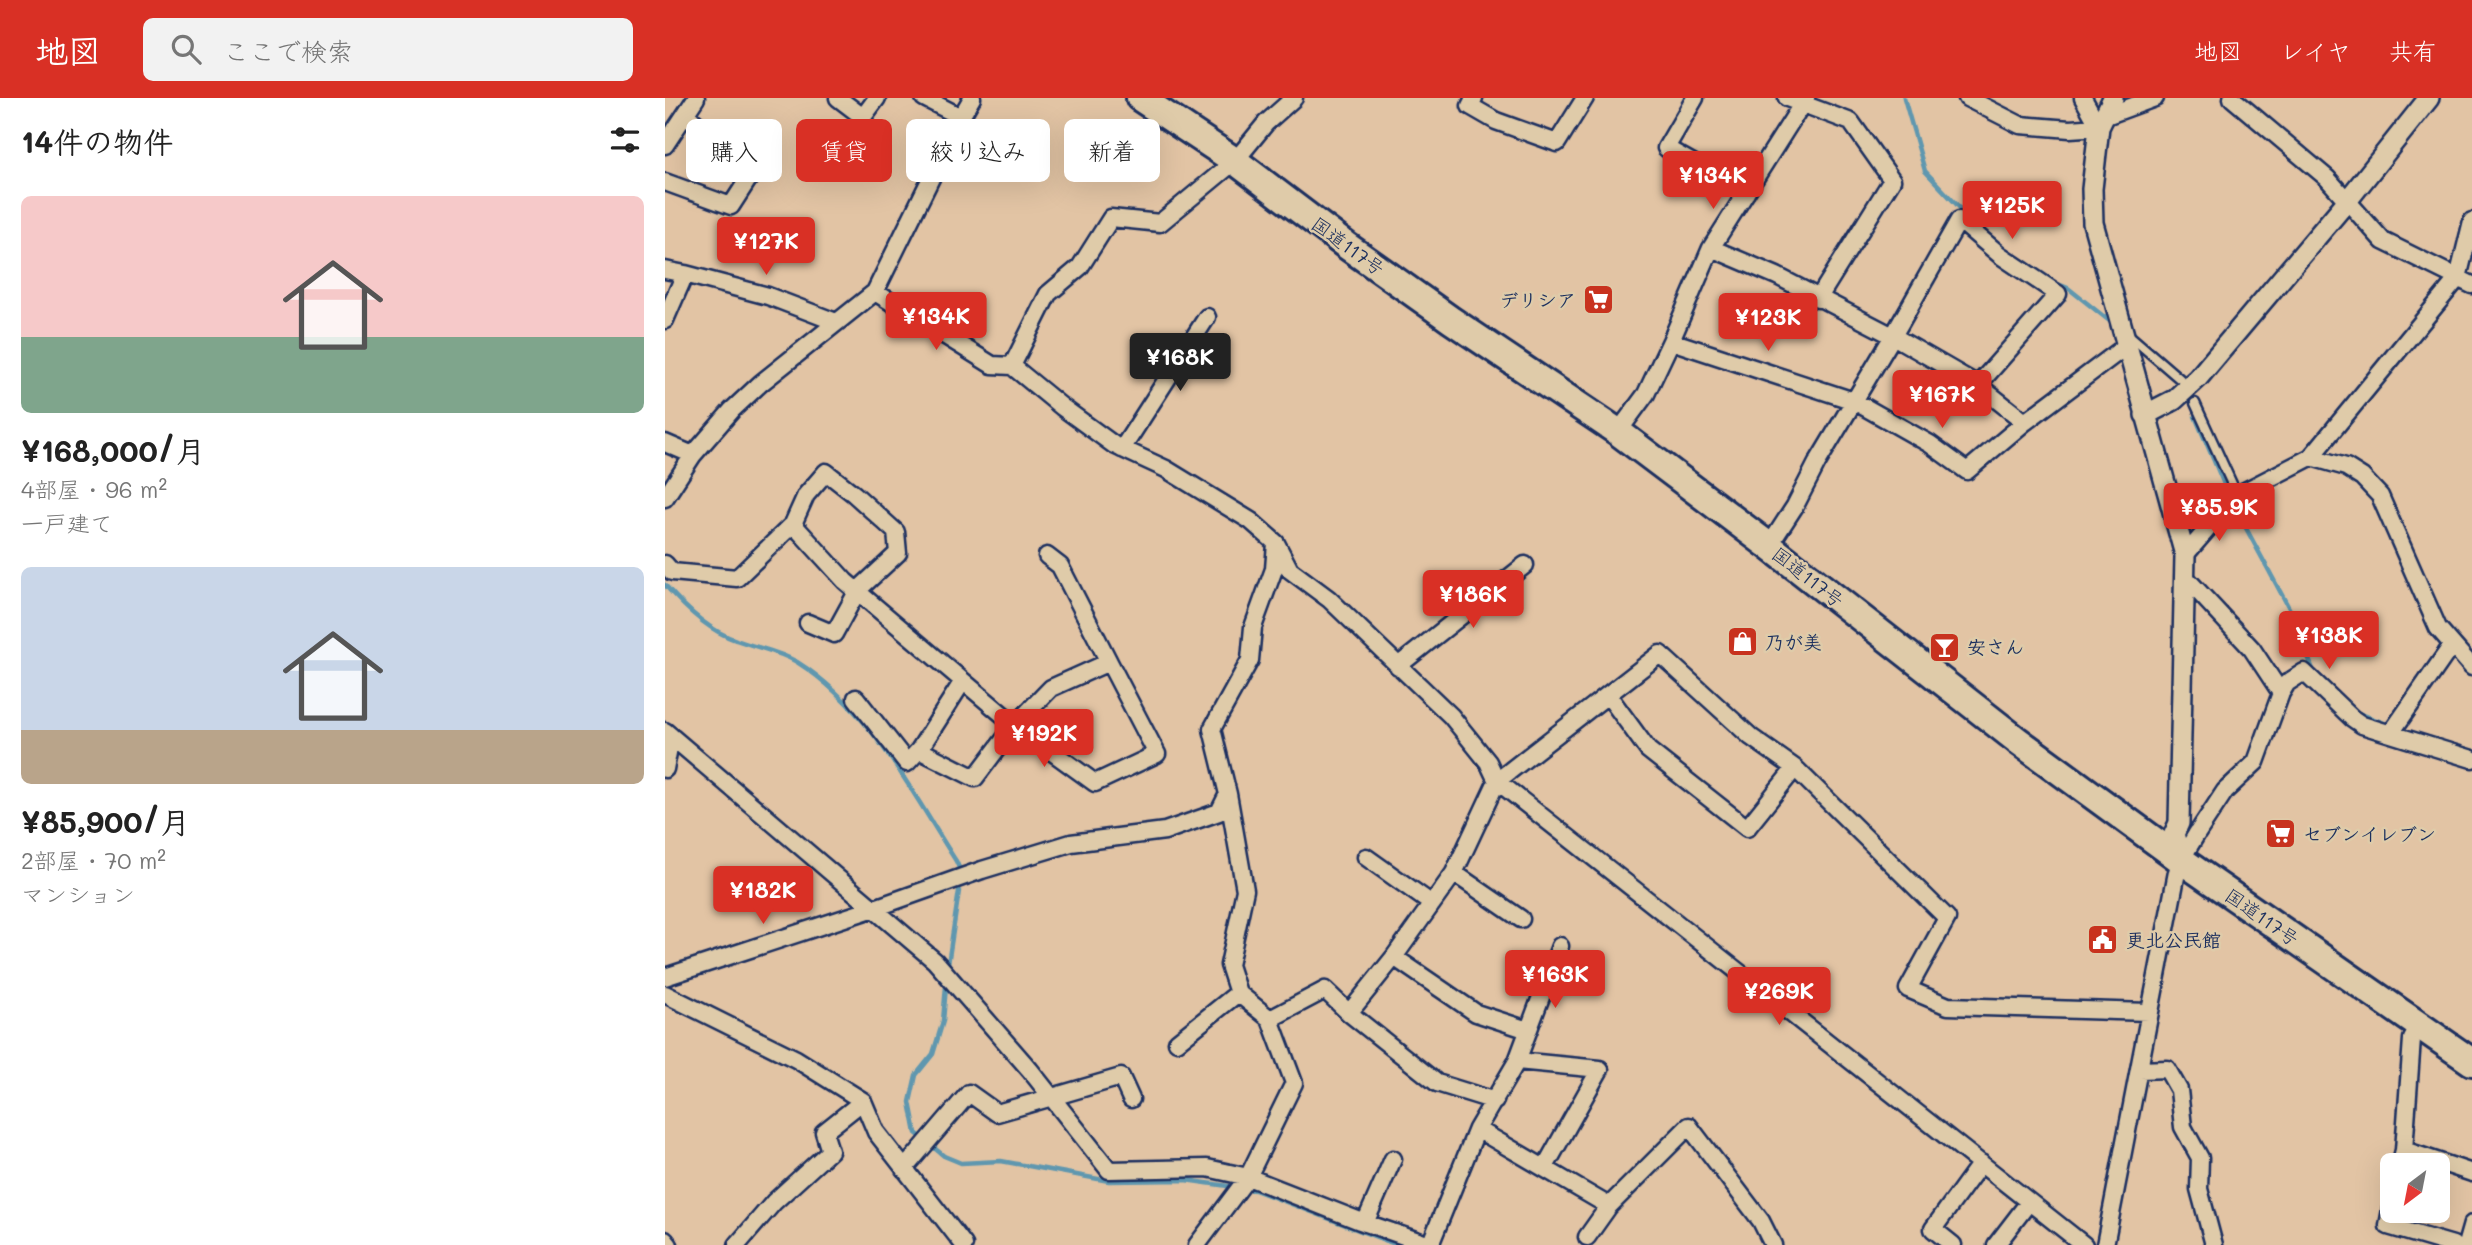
<!DOCTYPE html>
<html lang="ja">
<meta charset="utf-8">
<style>
:root{--surface:#fff;--page:#f2f2f2;--text:#222;--muted:#767676;--accent:#d93025}
body{margin:0;font-family:Mali,"Klee One",sans-serif;background:var(--page);color:var(--text);height:100vh;display:flex;flex-direction:column;font-size:26px;white-space:nowrap}
*{box-sizing:border-box;margin:0}
p{font-size:23px;color:var(--muted)}
.icon{flex:none;width:38px;height:38px;fill:none;stroke:currentColor;stroke-width:2;stroke-linecap:round;stroke-linejoin:round}
.map{position:relative;flex:1;overflow:hidden}
.side{display:flex;flex-direction:column;background:var(--surface);width:665px}
.side>*{flex:none}
.guide{position:absolute;left:21px;top:21px;width:665px;height:63px;display:flex;gap:14px}
.needle{width:46px;rotate:212deg}
.tools{position:absolute;left:1715px;top:1055px;display:grid;gap:14px}
.tools a{display:grid;place-items:center;width:70px;height:70px;border-radius:10px;background:var(--surface);box-shadow:0 7px 28px #0002;font-size:35px}
.price{position:absolute;translate:-50% -60px;padding:0 16px;border-radius:7px;background:var(--accent);color:#fff;font-size:23px;line-height:46px;filter:drop-shadow(0 2px 4px #0008)}
.price::after{content:'';position:absolute;left:50%;top:42px;width:21px;height:16px;margin-left:-10px;background:inherit;clip-path:polygon(0 0,100% 0,50% 100%)}
.price.selected{background:#222;color:#fff}
ul{padding:0;list-style:none}
li{display:grid;align-content:center;gap:14px;height:371px;padding:0 21px}
li span{display:grid;place-items:center;height:217px;border-radius:10px;color:#555}
li>.icon{margin-inline-start:auto}
span .icon{width:126px;height:126px;fill:#fffc;stroke-width:1}
li b{font-size:30px}
h2{display:flex;justify-content:space-between;align-items:center;height:84px;padding:0 21px;font-size:30px}
.chip{padding:0 24px;border-radius:10px;background:var(--surface);box-shadow:0 7px 28px #0002;font-size:24px;line-height:63px}
.chip.selected{background:var(--accent);color:#fff}
header{display:flex;align-items:center;gap:42px;box-sizing:border-box;height:98px;padding:0 35px;background:var(--accent);color:#fff}
header strong{font-size:33px}
nav{display:flex;gap:38px;margin-inline-start:auto;font-size:24px}
.search{width:490px;height:63px;background:var(--page);display:flex;align-items:center;gap:18px;box-sizing:border-box;padding:0 24px;border-radius:10px;color:var(--muted);font-size:26px}
main{display:flex;flex:1;min-height:0}
.map>svg:first-child{display:block}
</style>
<header>
<strong>地図</strong>
<div class="search"><svg class="icon" aria-label="search" viewBox="0 0 24 24"><circle cx="10" cy="10" r="6"/><path d="M15 15l6 6"/></svg>ここで検索</div>
<nav><a>地図</a><a>レイヤ</a><a>共有</a></nav>
</header>
<main>
<section class="side">
<h2>14件の物件<svg class="icon" aria-label="filters" viewBox="0 0 24 24"><path d="M4 7h16M4 17h16"/><circle cx="9" cy="7" r="2"/><circle cx="15" cy="17" r="2"/></svg></h2>
<ul>
<li><span style="background:linear-gradient(#f6c9c9 65%,#7fa58c 0)"><svg class="icon" aria-label="home" viewBox="0 0 24 24"><path d="M3 11l9-7 9 7M6 9v11h12V9"/></svg></span><div><b>¥168,000/月</b><p>4部屋 · 96 m²</p><p>一戸建て</p></div></li>
<li><span style="background:linear-gradient(#c9d6e8 75%,#b9a48a 0)"><svg class="icon" aria-label="home" viewBox="0 0 24 24"><path d="M3 11l9-7 9 7M6 9v11h12V9"/></svg></span><div><b>¥85,900/月</b><p>2部屋 · 70 m²</p><p>マンション</p></div></li>
</ul>
</section>
<div class="map">
<svg width="1807" height="1147" viewBox="0 0 1807 1147">
<rect width="100%" height="100%" fill="#e2c4a4"/>
<filter id="ink" filterUnits="userSpaceOnUse"><feTurbulence type="fractalNoise" baseFrequency=".0143" numOctaves="2"/><feDisplacementMap in="SourceGraphic" scale="14" xChannelSelector="R" yChannelSelector="G"/><feConvolveMatrix kernelMatrix="1 2 1 2 8 2 1 2 1" color-interpolation-filters="sRGB"/></filter>
<g filter="url(#ink)">
<g fill="none" stroke-linecap="round" stroke-linejoin="round">
<path stroke="#5e97af" stroke-width="4.5" d="M1239,0l21,73 51,54
M1388,184l15,6 44,35
M1530,318l34,80
M1568,406l56,104 25,64
M0,487c19,22 44,46 71,55 21,8 42,11 61,22 73,46 114,129 159,199l4,9
M1691,614l31,12
M283,866l11,-73
M281,888l-3,35 -10,33 -17,21 -6,27 6,31 28,23 17,7 40,-2 108,20 76,-1 50,7
M578,1091l12,1 142,55"/>
<defs>
<path id="service" d="M1464,237l51,44
M1530,305l42,92"/>
<path id="minor" d="M173,0l25,19 14,-19
M259,0l37,19
M809,0l-4,8 26,15 61,22 28,-45
M1030,0l-29,50 80,45
M1122,0l64,24 41,58 -74,119
M1302,0l53,27 50,4 29,-2 -16,-29
M1567,0l95,80 56,63 89,44
M1441,18l49,-18
M0,47l31,-47
M0,84l66,24 20,-31 -64,-60
M1046,150l95,-150
M0,172l20,4 -20,46
M20,176l83,22 68,26
M210,194l117,73 20,1 50,41 52,38 52,24 85,52 25,22 14,27 39,29 122,117 37,46 9,19 587,464
M1006,243l183,60 76,43 37,27 58,-49 101,-76
M347,268l36,-72 32,-27 31,-49 49,5 75,-62 31,-38 28,-25
M953,334l28,-38 25,-53 40,-93 66,28 116,60 85,49 47,37
M0,345l28,12
M457,351l85,-132
M1646,359l35,10 16,10 18,19 58,132 34,39
M0,400l28,-43 39,-45 29,-27 114,-91 86,-175 11,-19
M128,426l13,-29 20,-23 28,22 42,38 2,21 -40,37 -24,44 -26,-11
M1104,448l26,-40 22,-43 76,-127 66,-116 41,35 58,39 -80,91
M1520,457l52,-60 74,-38 147,-179 14,-57
M382,458l13,10 49,96
M0,466l7,8 65,6 56,-54 52,57 170,144 80,58 62,-29 -48,-92 -58,26 -36,37 -40,53 -56,-28
M1519,478l68,73 29,44
M733,568l127,-101
M943,597l40,55 99,78 48,-60
M191,600l51,65 12,-13 44,-69
M0,633l270,230 95,109 79,100 98,-2 41,9 112,44 70,24
M1726,635l61,-88
M0,671l6,-33
M701,759l66,47
M789,775l67,46
M729,859l82,56 52,17
M0,879l207,-68 110,-39 89,-27 94,-12 54,-19 9,-18 -16,-65 38,-69 3,-33 21,-58 2,-26
M0,896l131,65 67,42 13,31 88,113
M684,915l45,-56 60,-84 43,-92 163,-127 91,83 44,31 152,150 -39,71 40,17 201,6
M605,921l55,-29 24,23 88,70 58,18
M512,944l61,-49
M852,963l83,8 -55,98
M1475,972l27,-1 12,21 4,37 17,31 -1,31 15,56
M812,1031l132,77 80,-80 72,95 12,24
M1739,1052l68,23
M1735,1068l4,-16 8,-111 7,-13
M239,1071l65,-76 28,20 124,-36 10,22
M1727,1106l-4,22 65,19
M700,1125l28,-64
M922,1139l22,-31
M0,1142l4,5
M72,1147l37,-43 56,-51 -6,-19 39,-31
M532,1147l51,-68 46,-94 -24,-64 -32,-26 -9,-28 16,-75 -17,-96
M765,1147l47,-116 40,-68 43,-115
M1288,1147l-20,-16 48,-66
M1331,1147l33,-43
M1440,1147l72,-373 4,-12 15,-25 29,-44 31,-29 25,-69 6,-10 17,-11 48,46 10,7 110,34
M1801,1147l6,-21"/>
<path id="tertiary" d="M1448,0l-14,29 -7,62 1,34 92,332 -6,268 -5,11 7,26
M1480,317l29,-15 24,-22 149,-177 82,-103"/>
<path id="trunk" d="M475,0l95,63 112,85 104,74 167,112 151,114 248,194 164,120 291,202"/>
</defs>
<use href="#service" stroke="#1b2f5e" stroke-width="13"/>
<use href="#minor" stroke="#1b2f5e" stroke-width="21"/>
<use href="#tertiary" stroke="#1b2f5e" stroke-width="24"/>
<use href="#trunk" stroke="#1b2f5e" stroke-width="32"/>
<use href="#service" stroke="#dfcba9" stroke-width="8"/>
<use href="#minor" stroke="#dfcba9" stroke-width="16"/>
<use href="#tertiary" stroke="#dfcba9" stroke-width="19"/>
<use href="#trunk" stroke="#dfcba9" stroke-width="26"/>
</g>
</g>
<defs>
<symbol id="supermarket-square" viewBox="-11 -11 22 22"><rect x="-9" y="-9" width="18" height="18" rx="4" fill="#c8321e" stroke="#dfcba9"/><path d="M-6-5.5h2.5l.6 2H6L4.5 2H-2.5L-4.4-4H-6ZM-1.5 3.2a1.3 1.3 0 1 0 .1 0ZM3 3.2a1.3 1.3 0 1 0 .1 0Z" fill="#fff"/></symbol>
<symbol id="shop-square" viewBox="-11 -11 22 22"><rect x="-9" y="-9" width="18" height="18" rx="4" fill="#c8321e" stroke="#dfcba9"/><path d="M-5-2.5h2.3a2.7 3.5 0 0 1 5.4 0H5L5.5 6h-11ZM-1.5-2.5h3a1.5 2.3 0 0 0-3 0Z" fill="#fff"/></symbol>
<symbol id="bar-square" viewBox="-11 -11 22 22"><rect x="-9" y="-9" width="18" height="18" rx="4" fill="#c8321e" stroke="#dfcba9"/><path d="M-6-5H6L.8 .8V4.5H3.5V6h-7V4.5H-.8V.8Z" fill="#fff"/></symbol>
<symbol id="civic-square" viewBox="-11 -11 22 22"><rect x="-9" y="-9" width="18" height="18" rx="4" fill="#c8321e" stroke="#dfcba9"/><path d="M-.6-6.5H3V-4.5H.6V-3L4-1V1h2V6H-6V1h2V-1L-.6-3ZM-1.2 2.5V6h2.4V2.5Z" fill="#fff"/></symbol>
</defs>
<g fill-rule="evenodd">
<use href="#supermarket-square" x="916" y="184" width="35" height="35"/>
<use href="#shop-square" x="1060" y="526" width="35" height="35"/>
<use href="#bar-square" x="1262" y="532" width="35" height="35"/>
<use href="#supermarket-square" x="1598" y="718" width="35" height="35"/>
<use href="#civic-square" x="1420" y="824" width="35" height="35"/>
</g>
<g text-anchor="middle" stroke-width="5" stroke-linejoin="round" paint-order="stroke">
<g font-size="19" fill="#1b2f5e" stroke="#dfcba9">
<text transform="translate(683 148) rotate(36)" y="7">国道117号</text>
<text transform="translate(1143 479) rotate(38)" y="7">国道117号</text>
<text transform="translate(1597 819) rotate(35)" y="7">国道117号</text>
</g>
<g font-size="19" font-weight="bold" fill="#1b2f5e" stroke="#dfcba9" text-anchor="start">
<text x="911" y="209" text-anchor="end">デリシア</text>
<text x="1100" y="551">乃が美</text>
<text x="1302" y="556">安さん</text>
<text x="1638" y="743">セブンイレブン</text>
<text x="1461" y="849">更北公民館</text>
</g>
</g>
</svg>
<div class="tools">
<a><svg class="needle" viewBox="-14 -14 28 28"><path d="M0-13l5 13h-10z" fill="#e53935"/><path d="M0 13l5-13h-10z" fill="#767676"/></svg></a>
</div>
<b class="price" style="left:1048px;top:113px">¥134K</b>
<b class="price" style="left:1347px;top:143px">¥125K</b>
<b class="price" style="left:101px;top:179px">¥127K</b>
<b class="price" style="left:271px;top:254px">¥134K</b>
<b class="price" style="left:1103px;top:255px">¥123K</b>
<b class="price selected" style="left:515px;top:295px">¥168K</b>
<b class="price" style="left:1277px;top:332px">¥167K</b>
<b class="price" style="left:1554px;top:445px">¥85.9K</b>
<b class="price" style="left:808px;top:532px">¥186K</b>
<b class="price" style="left:1664px;top:573px">¥138K</b>
<b class="price" style="left:379px;top:671px">¥192K</b>
<b class="price" style="left:98px;top:828px">¥182K</b>
<b class="price" style="left:890px;top:912px">¥163K</b>
<b class="price" style="left:1114px;top:929px">¥269K</b>
<div class="guide">
<a class="chip">購入</a>
<a class="chip selected">賃貸</a>
<a class="chip">絞り込み</a>
<a class="chip">新着</a>
</div>
</div>
</main>
